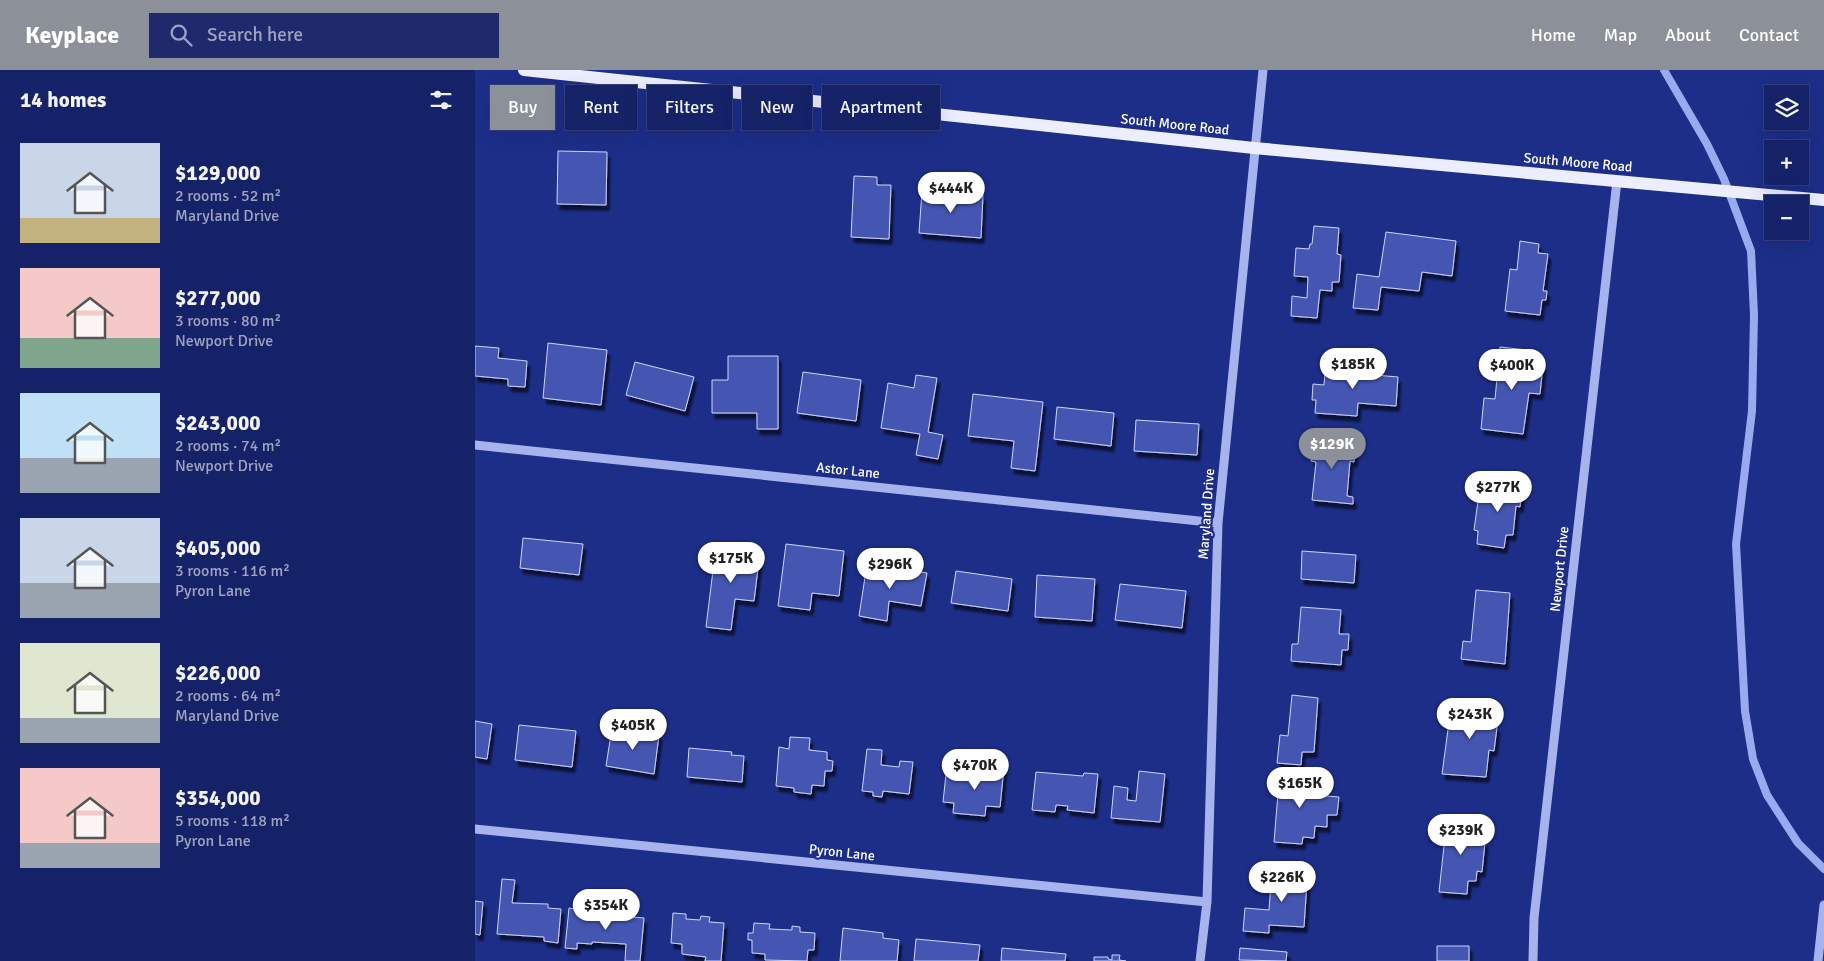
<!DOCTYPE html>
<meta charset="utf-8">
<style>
:root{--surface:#162267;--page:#1f2a6d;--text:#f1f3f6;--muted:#9ea4c0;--line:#353f7b;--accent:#8c9099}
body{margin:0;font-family:Signika,sans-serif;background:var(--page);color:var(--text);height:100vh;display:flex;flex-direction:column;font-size:19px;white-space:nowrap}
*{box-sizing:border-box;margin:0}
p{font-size:16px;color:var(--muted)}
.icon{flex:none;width:28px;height:28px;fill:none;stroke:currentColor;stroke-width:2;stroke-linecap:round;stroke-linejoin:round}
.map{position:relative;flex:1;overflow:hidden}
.panel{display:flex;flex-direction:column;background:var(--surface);width:475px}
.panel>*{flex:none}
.hud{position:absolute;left:15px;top:15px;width:475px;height:45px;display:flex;gap:10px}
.buttons{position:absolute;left:1289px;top:15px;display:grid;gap:10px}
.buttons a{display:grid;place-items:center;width:45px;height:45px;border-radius:0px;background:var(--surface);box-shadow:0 5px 20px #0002,0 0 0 1px var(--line);font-size:25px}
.price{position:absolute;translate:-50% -42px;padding:0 11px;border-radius:18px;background:#fff;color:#222;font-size:16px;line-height:32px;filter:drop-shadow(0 1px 2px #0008)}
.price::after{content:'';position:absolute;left:50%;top:30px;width:15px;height:11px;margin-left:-8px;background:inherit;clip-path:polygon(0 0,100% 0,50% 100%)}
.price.current{background:var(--accent);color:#fff}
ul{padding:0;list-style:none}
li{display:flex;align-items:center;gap:15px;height:125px;padding:0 20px}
li span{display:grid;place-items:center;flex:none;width:140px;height:100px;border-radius:0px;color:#555}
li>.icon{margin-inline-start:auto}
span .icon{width:60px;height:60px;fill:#fffc;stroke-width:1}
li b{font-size:21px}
h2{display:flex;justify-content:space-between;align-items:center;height:60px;padding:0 20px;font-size:21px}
.pill{padding:0 18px;border-radius:0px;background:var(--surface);box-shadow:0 5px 20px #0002,0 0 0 1px var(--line);font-size:18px;line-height:45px}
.pill.current{background:var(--accent);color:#fff}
header{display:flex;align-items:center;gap:30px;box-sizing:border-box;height:70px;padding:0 25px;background:var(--accent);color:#fff}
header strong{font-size:24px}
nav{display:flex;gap:28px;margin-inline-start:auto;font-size:18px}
.search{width:350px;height:45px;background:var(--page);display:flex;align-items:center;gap:12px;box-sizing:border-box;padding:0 18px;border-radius:0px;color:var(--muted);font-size:19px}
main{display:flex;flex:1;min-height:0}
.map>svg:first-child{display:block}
</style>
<header>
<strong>Keyplace</strong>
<div class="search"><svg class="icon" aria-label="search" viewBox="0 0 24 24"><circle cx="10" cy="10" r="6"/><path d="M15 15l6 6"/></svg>Search here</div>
<nav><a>Home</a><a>Map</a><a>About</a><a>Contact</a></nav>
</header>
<main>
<section class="panel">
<h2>14 homes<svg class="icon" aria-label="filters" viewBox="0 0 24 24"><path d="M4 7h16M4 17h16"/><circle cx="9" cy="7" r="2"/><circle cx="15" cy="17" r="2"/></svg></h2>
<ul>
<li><span style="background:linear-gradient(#c9d6e8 75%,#c2b280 0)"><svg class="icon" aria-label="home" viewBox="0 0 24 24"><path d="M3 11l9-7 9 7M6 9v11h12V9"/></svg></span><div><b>$129,000</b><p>2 rooms · 52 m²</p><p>Maryland Drive</p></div></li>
<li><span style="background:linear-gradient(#f6c9c9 70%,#7fa58c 0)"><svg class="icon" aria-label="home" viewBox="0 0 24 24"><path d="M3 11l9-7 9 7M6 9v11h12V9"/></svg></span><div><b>$277,000</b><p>3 rooms · 80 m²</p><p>Newport Drive</p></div></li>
<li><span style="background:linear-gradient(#bfe0f5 65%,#9aa5b1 0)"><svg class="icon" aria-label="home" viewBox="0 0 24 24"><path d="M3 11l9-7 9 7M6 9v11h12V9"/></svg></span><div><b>$243,000</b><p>2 rooms · 74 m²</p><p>Newport Drive</p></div></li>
<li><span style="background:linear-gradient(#c9d6e8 65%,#9aa5b1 0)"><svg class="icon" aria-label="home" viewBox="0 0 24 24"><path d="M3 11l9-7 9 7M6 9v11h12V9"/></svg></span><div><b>$405,000</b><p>3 rooms · 116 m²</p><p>Pyron Lane</p></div></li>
<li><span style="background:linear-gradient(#dfe7d0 75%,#9aa5b1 0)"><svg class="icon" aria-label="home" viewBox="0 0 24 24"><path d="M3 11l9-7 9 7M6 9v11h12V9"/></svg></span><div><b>$226,000</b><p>2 rooms · 64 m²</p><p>Maryland Drive</p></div></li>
<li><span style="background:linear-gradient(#f6c9c9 75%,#9aa5b1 0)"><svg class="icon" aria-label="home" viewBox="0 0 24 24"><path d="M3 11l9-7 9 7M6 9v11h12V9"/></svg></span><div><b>$354,000</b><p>5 rooms · 118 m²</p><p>Pyron Lane</p></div></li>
</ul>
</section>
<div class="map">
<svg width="1349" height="891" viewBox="0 0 1349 891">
<defs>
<filter id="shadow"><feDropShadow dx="3" dy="5.5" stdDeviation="1" flood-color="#0009"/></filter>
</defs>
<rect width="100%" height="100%" fill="#1d2e89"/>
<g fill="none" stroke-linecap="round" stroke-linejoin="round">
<path stroke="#9aaaee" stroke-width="8" d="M1189,0l43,74 17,35 27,72 3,64 -2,96 -16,133 9,167 8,48 14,36 31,48 26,26"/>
</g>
<path fill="#4557b2" stroke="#ccd4f9" filter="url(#shadow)" d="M83,81l49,1 -1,53 -49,-1z
M379,106l23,1v8h14l-2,54 -38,-2z
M447,121l61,4 -2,43 -62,-5z
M839,156l25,2 -2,26 4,1 -2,27h-7v9l-12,-1 -3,28 -26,-2 1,-20 15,2 1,-21 -14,-1 2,-28 13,1 1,-5h2z
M911,162l70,9 -4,35 -30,-4 -3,19 -38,-4 -3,23 -25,-2 4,-34 22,3z
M1045,171l19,3 -1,9 10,1 -5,37h4l-1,9h-4l-2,15 -35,-4 5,-42 7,1z
M73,273l59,7 -6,55 -58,-7z
M0,276l24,2 -1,10 29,3 -2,26 -17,-1v-7l-33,-3z
M1025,277l36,4 -2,13 9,1 -3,29 -11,-1 -6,41 -42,-5 3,-31 11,1z
M253,286h50v73h-21v-16h-45v-33h16z
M857,291l32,2 -1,11 35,3 -2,29 -38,-3 -1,13 -42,-3 1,-13h-4l1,-16 11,1 1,-12h6z
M160,292l59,15 -9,34 -59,-16z
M328,302l58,8 -5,41 -59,-8z
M441,305l21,3 -9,54 15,3 -5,24 -22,-4 4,-21 -39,-6 7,-45 26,5z
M498,324l70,8 -8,69 -24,-3 3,-27 -46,-5z
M582,337l57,6 -3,33 -57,-7z
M661,350l63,4 -2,31 -63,-4z
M838,367l11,1v3l31,1 -1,20 -4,-1 -3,35 6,1v7l-41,-4 4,-38 -5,-1z
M1015,409l33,3 -3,25 -4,-1 -3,29h-7l-2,13 -27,-4 1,-13 -4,-1 4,-29 10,1z
M48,468l60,6 -4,31 -59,-7z
M311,474l58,7 -5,45 -27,-3 -2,17 -32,-4z
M241,476l44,6 -6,49 -19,-2 -4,31 -25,-3z
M827,481l54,4 -2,28 -53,-4z
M392,494l60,9 -6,33 -32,-5 -2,20 -28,-5z
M481,501l56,8 -4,32 -57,-8z
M562,505l58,4 -3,42 -57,-4z
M645,514l66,7 -4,37 -67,-8z
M1001,520l34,3 -5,71 -44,-5 2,-18 8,1z
M826,537l40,3 -2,24h10l-1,16h-6l-1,15 -50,-4 1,-17h6z
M817,625l26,3 -4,54h-12l-1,13 -24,-2 3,-28 8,1z
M985,629l33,3 -2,24 6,1 -3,24 -5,-1 -3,27 -44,-3 7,-52 8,1v-3h-6l1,-8 7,1z
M0,651l17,3 -5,35 -12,-2z
M44,655l57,6 -4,36 -57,-7z
M137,658l47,7 -5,39 -48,-8z
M315,667l20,1 -1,12 18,2v8l6,1 -1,10h-7l-1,15 -12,-1 -1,9 -17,-2v-4l-18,-2 3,-39 10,2z
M214,678l43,4 -1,3 13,1 -2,26 -55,-5z
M392,679l15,1 -1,15 18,2 1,-6 13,1 -4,32 -26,-3 -1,6 -9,-1v-4l-11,-1z
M507,695l22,2 -4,40 -14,-1 -1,10 -32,-3 1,-10 -11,-1 3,-28 35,3z
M805,699l25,2 -2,23 36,3 -2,18h-10v12l-12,-1 -1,12 -11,-1 -1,7 -28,-2z
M664,701l26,3 -5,48 -49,-4 3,-32 14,2 -1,12 9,1z
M561,702l47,4 1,-3 14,1 -4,39 -27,-3 1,-4 -12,-1 -1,7 -23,-2z
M972,748l33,3 -2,21h7l-3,30 -5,-1 -1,10h-8l-1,13 -28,-2z
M807,795l26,2 -4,60 -35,-2v8l-26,-2 2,-23 24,2 2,-27 10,1z
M27,809l13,1 -3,23 36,1v4l13,1 -3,34 -14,-2v-4l-47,-3z
M0,831l8,1 -3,33 -5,-1z
M133,837l7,1v5l16,1v3l13,1 -4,43h-15l1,-17 -34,-2v2l-15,-1v6l-12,-1 4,-40 38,6z
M198,843l13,1v5l14,1 1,-4 9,1 -1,5 15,1 -3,38h-16l1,-4 -24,-3v-10l-11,-1z
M279,853l16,1 -1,5 23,1v-4l8,1v5l15,1 -1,17h-6l-1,11 -42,-1v-6l-13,-1v-13h-4v-7h5z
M368,858l40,5v5l16,2 -2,21h-57z
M441,869l64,6 -2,16h-64z
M962,876h32v15h-32z
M527,878l64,6 -1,7h-64z
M765,878l47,4 -1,9 -47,-1z
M637,885h8l-1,5 7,1h-32v-4h14v2l4,1z"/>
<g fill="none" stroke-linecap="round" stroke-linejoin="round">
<path stroke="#a7b3ec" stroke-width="9" d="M0,375l743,78
M0,759l732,73
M725,891l7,-59 11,-379 45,-453
M1058,891l1,-43 83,-737
M1343,891l6,-56"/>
<path stroke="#eceeff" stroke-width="12" d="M49,0l730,78 570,52"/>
</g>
<g text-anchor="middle" stroke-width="4.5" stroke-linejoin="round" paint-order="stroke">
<g font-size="14" fill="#fff" stroke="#1d2e89">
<text transform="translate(700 54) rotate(6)" y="5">South Moore Road</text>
<text transform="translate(1103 92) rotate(5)" y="5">South Moore Road</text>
<text transform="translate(373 400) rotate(6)" y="5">Astor Lane</text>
<text transform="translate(731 444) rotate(-86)" y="5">Maryland Drive</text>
<text transform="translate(1084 499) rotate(-84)" y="5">Newport Drive</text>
<text transform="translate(367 782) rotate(6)" y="5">Pyron Lane</text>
</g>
</g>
</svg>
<div class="buttons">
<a><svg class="icon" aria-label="layers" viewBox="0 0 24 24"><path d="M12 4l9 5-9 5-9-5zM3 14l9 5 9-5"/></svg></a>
<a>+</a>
<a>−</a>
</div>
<b class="price" style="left:476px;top:144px">$444K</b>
<b class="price" style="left:878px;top:320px">$185K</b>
<b class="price" style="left:1037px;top:321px">$400K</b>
<b class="price current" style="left:857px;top:400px">$129K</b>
<b class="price" style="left:1023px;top:443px">$277K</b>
<b class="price" style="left:256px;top:514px">$175K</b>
<b class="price" style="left:415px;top:520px">$296K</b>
<b class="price" style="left:995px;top:670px">$243K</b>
<b class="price" style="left:158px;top:681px">$405K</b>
<b class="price" style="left:500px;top:721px">$470K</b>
<b class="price" style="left:825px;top:739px">$165K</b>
<b class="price" style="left:986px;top:786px">$239K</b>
<b class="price" style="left:807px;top:833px">$226K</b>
<b class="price" style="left:131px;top:861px">$354K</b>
<div class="hud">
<a class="pill current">Buy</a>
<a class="pill">Rent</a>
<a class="pill">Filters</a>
<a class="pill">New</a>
<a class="pill">Apartment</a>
</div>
</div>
</main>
